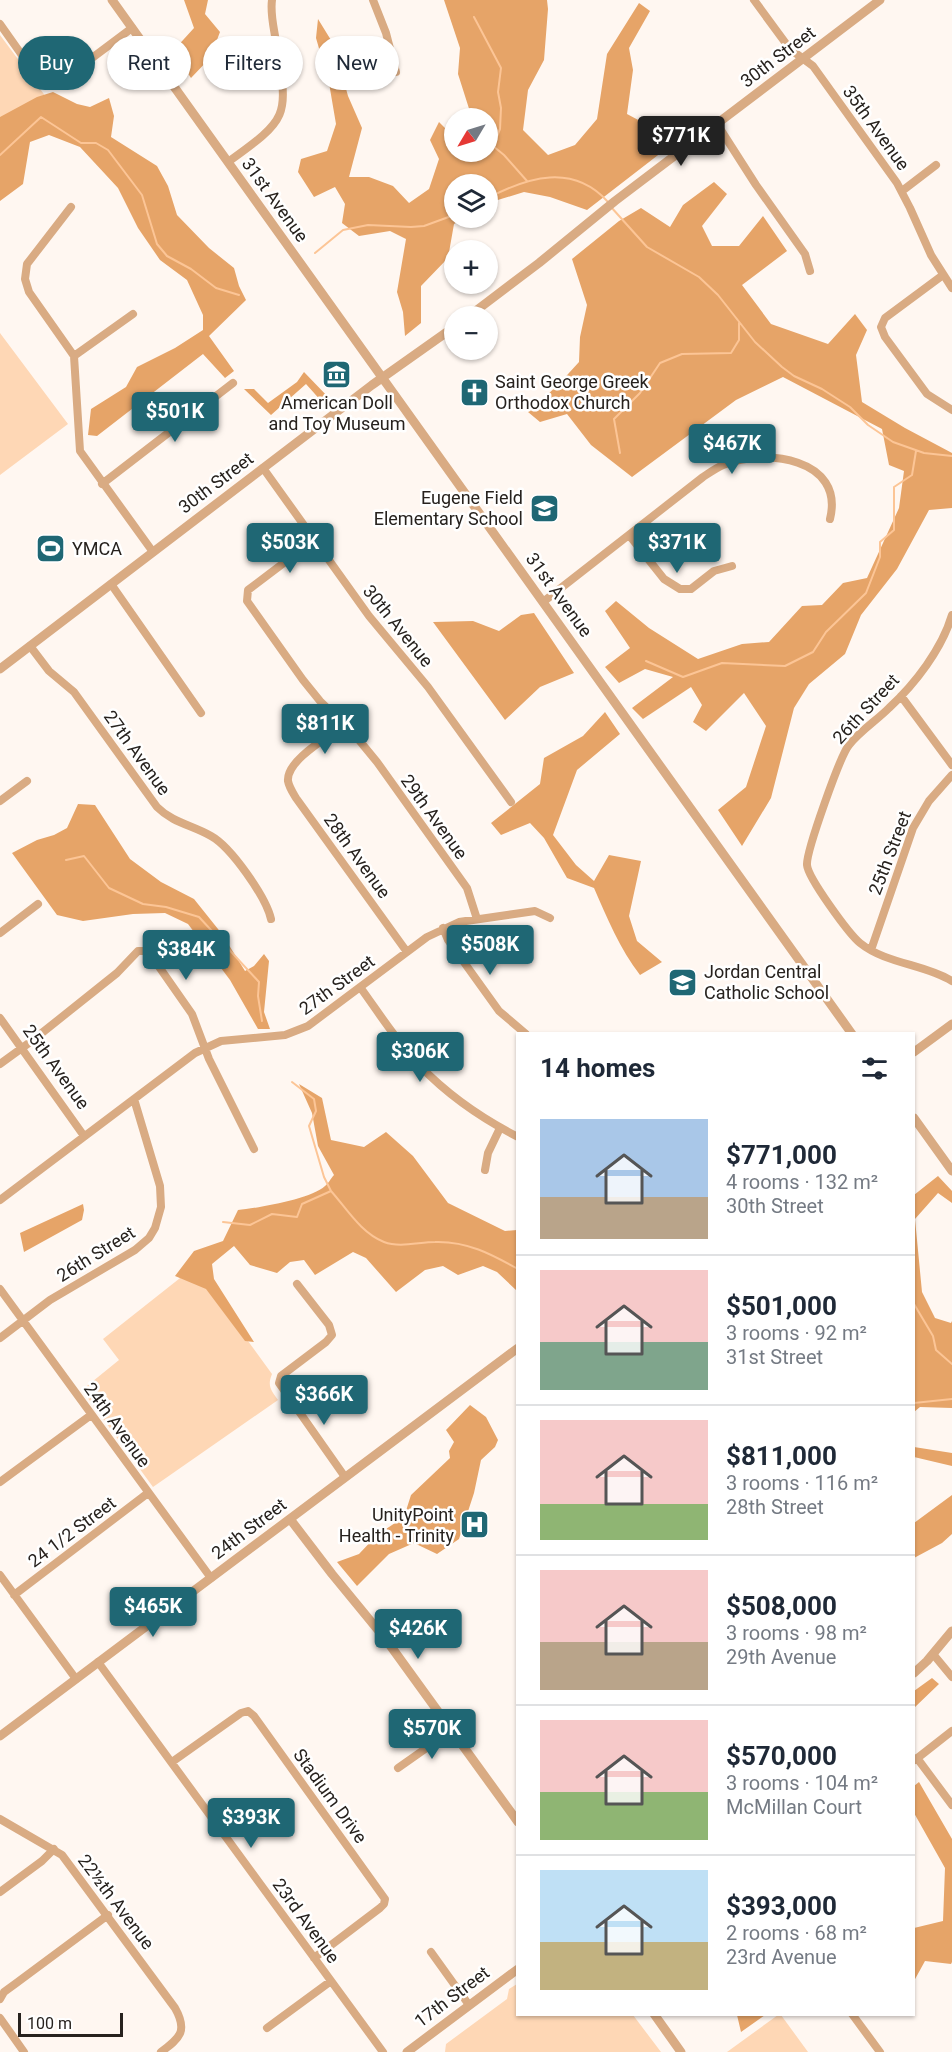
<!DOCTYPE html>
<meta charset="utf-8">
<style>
:root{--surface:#fff;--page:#f2f2f3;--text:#1f2937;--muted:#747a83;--line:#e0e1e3;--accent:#1f6774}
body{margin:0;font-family:Roboto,sans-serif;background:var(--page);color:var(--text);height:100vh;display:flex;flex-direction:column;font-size:22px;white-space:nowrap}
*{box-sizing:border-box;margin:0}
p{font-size:20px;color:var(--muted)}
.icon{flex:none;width:33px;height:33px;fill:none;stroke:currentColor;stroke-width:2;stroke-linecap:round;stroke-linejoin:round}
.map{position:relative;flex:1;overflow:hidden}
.side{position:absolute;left:516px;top:1032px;width:399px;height:984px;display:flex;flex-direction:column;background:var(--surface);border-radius:0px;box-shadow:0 2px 4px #0004}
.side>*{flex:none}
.hud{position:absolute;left:18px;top:36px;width:408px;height:54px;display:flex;gap:12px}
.needle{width:39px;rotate:232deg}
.controls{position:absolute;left:444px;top:108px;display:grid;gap:12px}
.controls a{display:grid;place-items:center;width:54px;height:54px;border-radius:50%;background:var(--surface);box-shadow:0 2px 4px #0004;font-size:30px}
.scale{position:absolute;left:18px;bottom:15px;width:105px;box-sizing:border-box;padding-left:6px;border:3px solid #27221e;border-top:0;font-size:16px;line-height:21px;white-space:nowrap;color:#27221e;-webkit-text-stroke:4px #fff;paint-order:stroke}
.price{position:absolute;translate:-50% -51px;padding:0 14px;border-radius:6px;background:var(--accent);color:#fff;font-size:20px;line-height:39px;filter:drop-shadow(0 2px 3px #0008)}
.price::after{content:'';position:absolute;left:50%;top:36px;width:18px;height:14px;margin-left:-9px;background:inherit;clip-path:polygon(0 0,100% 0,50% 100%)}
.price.on{background:#222;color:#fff}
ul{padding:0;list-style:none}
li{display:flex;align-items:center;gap:18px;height:150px;padding:0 24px}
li+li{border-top:2px solid var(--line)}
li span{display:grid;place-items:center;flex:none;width:168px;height:120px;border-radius:0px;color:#555}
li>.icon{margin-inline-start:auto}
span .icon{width:72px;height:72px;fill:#fffc;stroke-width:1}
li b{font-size:26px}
h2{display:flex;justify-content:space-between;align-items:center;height:72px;padding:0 24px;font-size:26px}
.chip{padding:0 21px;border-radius:27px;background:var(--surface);box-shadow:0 2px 4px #0004;font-size:21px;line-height:54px}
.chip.on{background:var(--accent);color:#fff}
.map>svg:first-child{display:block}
</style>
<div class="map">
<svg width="952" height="2052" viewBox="0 0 952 2052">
<rect width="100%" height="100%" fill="#fff7f1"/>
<path fill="#fed7b5" d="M0,35l52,70 -52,40z
M0,333l68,91 -68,51z
M194,1267l78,107c-5,12 -1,16 6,26l-125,87 -71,-97 37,-30 -16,-21z
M517,1984l1,30 115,1 28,37h-216l1,-8 61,-45 2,-10z
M778,2015h3l27,37h-81z"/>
<path fill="#e6a468" d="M184,0h24l-3,14 15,18 -10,26 -19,20 -18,-27 21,-23z
M444,0h103l1,9 -4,51 -16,30 -5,40 25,25 27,-10 22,-26 10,-65 32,-51 11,8 -21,37 4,22 -6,44 30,16 5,22 -75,58 -37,-13 -26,-5 -36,11v-19h-34v34h10l-10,6 -6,34 -27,28v37l-16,13 -2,-24 -6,-20 9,-53 -16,-8 -31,5 -17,-13 3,-19 -10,-17 -21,10 -16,-25 3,-13 26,-8 9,-27 -7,-41 -13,-45 2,-19 16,26 14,51 14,32 -13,49h20l24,9 16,17 20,-14 10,-30 -9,-19 9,-18 15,15v15h34v-34h-16l-14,-44 2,-26z
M53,92l24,12 13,3 19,-9 5,18 -3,21 46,29 11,20 9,29 32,33 25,20 5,18 7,14 -37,36 25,35 -9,7 -22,-24 -106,82 -9,-1 3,-26 35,-22 11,-20 38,-19 28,-18v-15l-16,-35 -27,-20 -22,-32 -20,-40 -38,-41 -31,-12 -19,7 -7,42 -23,17v-84l37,-20z
M714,182l13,12 -25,32 10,20h27l24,-30 24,35 -45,34 29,39 57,20 27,-30 12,16 -11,25 6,47 43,26 47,25v55l-23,2 -32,59 -36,46 -16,39 -36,30 -15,24 -23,90 -29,48 -24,-36 28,-23 20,-61 -22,-33 -38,38 -13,-9 9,-17 -11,-18 -48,32 -11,-11 41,-31 -28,-8 -26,14 -14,-16 25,-19 -25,-37 11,-10 33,27 49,31 44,-15 27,-2 33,-36 20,-1 21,-22 24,-5 32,-70 5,-37 -15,-6 -7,-36 -99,-52 -47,23 -104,77 -41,-32 -24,-31 -27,8 -12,-10 30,-27 21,-23 1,-25 7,-32 -15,-46 47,-38 22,-13 29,19 13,-22z
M304,372l26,27 -7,4 -17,-19 -35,31 -27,-26h10l14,14 29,-21z
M534,613l40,60 -34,14 -35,33 -72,-98 40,-1 26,10 22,-16z
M605,712l15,22 -43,36 -24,65 23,30 18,16 15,-26 32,6 -12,55 8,25 25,21 -22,13c-20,-26 -33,-57 -46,-87l-27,-10 -23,-40 -14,-15 -29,12 -10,-12 49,-39 4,-26 39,-22z
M78,804l17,1 35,54 31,23 33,17 28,35 23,37 9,-5 10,-12 5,7 -5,51 6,17h-12l-28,-49 -42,-56 -23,-11 -32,1 -50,7 -26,-6 -45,-62 25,-13 17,-5 13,-7z
M299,1084l23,14 9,42 33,7 22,-15 27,24 35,47 57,28 12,-1v61l-20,-19 -14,-6 -25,9 -15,-9 -18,4 -29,22 -30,-34 -13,-6 -38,23 -11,-15 -14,2 -13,11 -27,-8 -16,-19 -22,18 2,15 40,63 -9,-1 -39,-52 -31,-13 19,-25 29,-10 15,-31c20,-2 73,-11 87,-24 3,-2 6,-8 9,-11l-16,-29 -6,-33z
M938,1176l14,15v12l-14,-10 -23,26 7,73 13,26 16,5 1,-2v87l-32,-1 -6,5v-217z
M83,1204l1,6 -2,10 -58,32 -4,-19z
M470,1405l16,12 12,23 -3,7 -14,13 -7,33 -15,46 -22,15 -23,-11 -25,11 -32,32 -20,-24 22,-8 18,-19 27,-18 7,-22 39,-37 -1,-7 5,-9 -8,-12z
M914,1447l38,6v13l-38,-9z
M952,1495v39l-10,9 -28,15v-35z
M932,1678l7,6 -25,24v-17z
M919,1782l33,57v123l-1,2 -26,-3 -11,20v-53l29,-7 2,-53 -31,-55v-27z
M737,2015v-1l28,1 -24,17z"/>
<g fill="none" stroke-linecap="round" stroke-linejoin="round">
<path stroke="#fcc596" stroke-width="2" d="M474,17l27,51 -3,24 3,16 -1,21 -7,17 11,9 23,26
M0,155l41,-38 40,26h15l12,7 34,45 15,49 10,12 24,13 25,19 23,7
M488,198c40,-21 85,-35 120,4
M611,207l36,40 52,30 19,18 37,47 27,25 12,9 28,13 28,18 18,18 25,17 31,11 28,3
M315,253l28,-23 25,-5 43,2 13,-1 30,-11
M620,453l-6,-34 26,-26 20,-30 22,-9 49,-1 8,-13v-17
M646,661l37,16 39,-14 63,3 28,-14 13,-20 40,-39 14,-36v-15l14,-12v-43l18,-12 4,-24
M66,860l18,-4 25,32 34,16 23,3 33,10 60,65 -1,14 4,25
M292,1082l22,17 2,12 -7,15 15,51 7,14
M223,1222l27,3 22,-11 25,3 5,-13 29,-13c16,18 30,42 53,51 16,6 35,0 51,0 32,-1 56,12 83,27
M914,1304l19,32 3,14 16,14
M914,1403l38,-4"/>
<path stroke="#d9ab83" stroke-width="8" d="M373,0l13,33 10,39
M754,0l36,49 23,17 84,117 13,25 21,47 21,33
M0,24l36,51 13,10 11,-3 72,-54
M717,124l39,61 49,69 5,17
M228,162c63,-45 60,-46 48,-120 -2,-14 -6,-28 -4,-42
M902,191l34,-26
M71,207l-44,57 -2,15 4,13 45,64
M943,275l-58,43 -4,9 4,10 42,57 25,16
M74,356l6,95 73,101
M74,356l59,-42
M263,468l106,148 59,71 83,115
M102,484l131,-101
M629,535l35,44 16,10h11l23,-18 18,-5
M314,540l-66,50 -1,11 56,79 17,21 34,33 23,28 90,126 10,31
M111,584l90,129
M543,602l160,-125c6,-4 13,-9 20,-12 42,-17 122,-7 107,54
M952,615c-10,34 -37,69 -63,93 -13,13 -29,23 -40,37 -9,11 -43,107 -42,120 1,13 42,69 53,78 26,21 64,21 92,38
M30,646l19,25 25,21 83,115c16,16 35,18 54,29 20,11 55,61 60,83
M901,696l51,69
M345,724c-15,12 -59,36 -57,57 1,6 5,12 8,17l111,154
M0,801l27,-20
M443,928l5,12 51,71 27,23
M0,933l38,-29
M871,950l42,-122 16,-27 23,-26
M360,987c19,26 37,55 60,79 28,29 61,52 98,71
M0,1018l84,118
M0,1064l33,-24 84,-67 21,-22h10l44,63 17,45 45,90
M485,1170l3,-17 12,-25
M0,1200l195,-147 26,-12 64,-6 23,-9 119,-89 32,-15 76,-11 15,7
M297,1284l32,41 3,10 -6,7 -45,34 -2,7 66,94
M0,1289l211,289
M0,1338l50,-38 85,-50 14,-12 6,-10 6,-21 -1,-21 -26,-87
M0,1482l91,-67
M0,1575l76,104
M14,1595l134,-102
M933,1654l19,23
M98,1662l285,390
M917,1758l35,47
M915,1760l37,-29
M172,1762l69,-49 7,-2 6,5 131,183 -1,5 -4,4 -66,50
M398,1768l54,-38
M0,1819l62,36 113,153c13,23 5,30 -14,44
M0,1892l42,-31 12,-12
M431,1952l38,53
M0,1999l4,-7 11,-8 93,-69
M852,2014l28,38
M0,2018l24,34
M267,2028l64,-47"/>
<path stroke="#d9ab83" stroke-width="9" d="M112,0l740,1034
M469,316l70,-53 76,-62 265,-201
M0,669l372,-284 82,-58
M914,1052l38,-28
M914,1118l38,53
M290,1519l42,55 55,67 131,181
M914,1673l13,-12 25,-30
M0,1736l518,-388
M654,2014l27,38
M407,2052l111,-83"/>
</g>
<defs>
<symbol id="museum-square" viewBox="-11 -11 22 22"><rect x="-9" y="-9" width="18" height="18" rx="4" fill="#1f6774" stroke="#fff"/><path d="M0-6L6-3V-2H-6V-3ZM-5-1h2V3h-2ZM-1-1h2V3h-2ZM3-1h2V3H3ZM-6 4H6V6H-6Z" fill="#fff"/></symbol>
<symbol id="church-square" viewBox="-11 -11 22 22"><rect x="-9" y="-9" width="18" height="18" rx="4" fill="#1f6774" stroke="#fff"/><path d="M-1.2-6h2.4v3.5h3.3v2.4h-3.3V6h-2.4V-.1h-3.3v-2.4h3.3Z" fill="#fff"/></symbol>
<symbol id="school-square" viewBox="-11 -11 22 22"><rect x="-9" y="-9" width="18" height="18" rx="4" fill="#1f6774" stroke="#fff"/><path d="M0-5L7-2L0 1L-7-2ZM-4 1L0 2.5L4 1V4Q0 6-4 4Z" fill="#fff"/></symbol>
<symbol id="stadium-square" viewBox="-11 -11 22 22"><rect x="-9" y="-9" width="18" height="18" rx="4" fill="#1f6774" stroke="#fff"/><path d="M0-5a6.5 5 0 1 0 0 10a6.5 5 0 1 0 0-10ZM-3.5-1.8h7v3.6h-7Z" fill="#fff"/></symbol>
<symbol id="hospital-square" viewBox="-11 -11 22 22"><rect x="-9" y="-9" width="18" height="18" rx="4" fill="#1f6774" stroke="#fff"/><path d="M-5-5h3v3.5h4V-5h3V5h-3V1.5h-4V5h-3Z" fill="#fff"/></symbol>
</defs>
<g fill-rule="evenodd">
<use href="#museum-square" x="320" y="358" width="33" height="33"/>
<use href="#church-square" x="458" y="376" width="33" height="33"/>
<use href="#school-square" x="528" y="492" width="33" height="33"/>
<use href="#stadium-square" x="34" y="532" width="33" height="33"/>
<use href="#school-square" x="666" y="966" width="33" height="33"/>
<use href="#hospital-square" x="458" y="1508" width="33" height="33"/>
</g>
<g text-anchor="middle" stroke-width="5" stroke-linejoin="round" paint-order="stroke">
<g font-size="18" fill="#27221e" stroke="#fff">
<text transform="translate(778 57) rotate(-37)" y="6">30th Street</text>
<text transform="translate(876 128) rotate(54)" y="6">35th Avenue</text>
<text transform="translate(275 200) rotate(54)" y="6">31st Avenue</text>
<text transform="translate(216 483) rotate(-37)" y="6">30th Street</text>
<text transform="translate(559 595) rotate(54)" y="6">31st Avenue</text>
<text transform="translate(398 626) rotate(51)" y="6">30th Avenue</text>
<text transform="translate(866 709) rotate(-47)" y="6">26th Street</text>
<text transform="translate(137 753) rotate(54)" y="6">27th Avenue</text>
<text transform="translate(434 817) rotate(54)" y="6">29th Avenue</text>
<text transform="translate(890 853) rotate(-69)" y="6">25th Street</text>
<text transform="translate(357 856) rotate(54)" y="6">28th Avenue</text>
<text transform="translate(337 985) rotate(-36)" y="6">27th Street</text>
<text transform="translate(56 1067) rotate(54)" y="6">25th Avenue</text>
<text transform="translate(96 1254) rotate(-32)" y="6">26th Street</text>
<text transform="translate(117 1425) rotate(54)" y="6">24th Avenue</text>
<text transform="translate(249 1529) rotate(-37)" y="6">24th Street</text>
<text transform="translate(72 1532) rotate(-37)" y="6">24 1/2 Street</text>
<text transform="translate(330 1796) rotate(54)" y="6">Stadium Drive</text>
<text transform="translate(116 1902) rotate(53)" y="6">22½th Avenue</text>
<text transform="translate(306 1921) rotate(54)" y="6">23rd Avenue</text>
<text transform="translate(452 1997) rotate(-37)" y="6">17th Street</text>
</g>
<g font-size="18" fill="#27221e" stroke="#fff" text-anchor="start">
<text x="495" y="388">Saint George Greek<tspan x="495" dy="21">Orthodox Church</tspan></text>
<text x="337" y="409" text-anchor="middle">American Doll<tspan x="337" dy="21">and Toy Museum</tspan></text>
<text x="523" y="504" text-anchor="end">Eugene Field<tspan x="523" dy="21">Elementary School</tspan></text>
<text x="72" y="555">YMCA</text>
<text x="704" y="978">Jordan Central<tspan x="704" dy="21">Catholic School</tspan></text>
<text x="454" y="1521" text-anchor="end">UnityPoint<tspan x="454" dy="21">Health - Trinity</tspan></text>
</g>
</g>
</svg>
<div class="controls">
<a><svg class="needle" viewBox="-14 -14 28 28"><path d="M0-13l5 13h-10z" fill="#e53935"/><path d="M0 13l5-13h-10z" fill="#747a83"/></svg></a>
<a><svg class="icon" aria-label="layers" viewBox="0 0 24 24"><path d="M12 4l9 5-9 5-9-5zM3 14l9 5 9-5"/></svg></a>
<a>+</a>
<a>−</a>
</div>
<div class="scale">100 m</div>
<b class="price on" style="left:681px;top:167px">$771K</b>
<b class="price" style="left:175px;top:443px">$501K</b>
<b class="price" style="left:732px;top:475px">$467K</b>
<b class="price" style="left:290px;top:574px">$503K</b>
<b class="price" style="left:677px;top:574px">$371K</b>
<b class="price" style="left:325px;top:755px">$811K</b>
<b class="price" style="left:490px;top:976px">$508K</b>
<b class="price" style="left:186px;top:981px">$384K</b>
<b class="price" style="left:420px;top:1083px">$306K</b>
<b class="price" style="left:324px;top:1426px">$366K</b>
<b class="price" style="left:153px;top:1638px">$465K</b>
<b class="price" style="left:418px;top:1660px">$426K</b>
<b class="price" style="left:432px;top:1760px">$570K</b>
<b class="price" style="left:251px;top:1849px">$393K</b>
<div class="hud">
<a class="chip on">Buy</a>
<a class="chip">Rent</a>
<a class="chip">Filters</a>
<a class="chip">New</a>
</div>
<section class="side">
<h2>14 homes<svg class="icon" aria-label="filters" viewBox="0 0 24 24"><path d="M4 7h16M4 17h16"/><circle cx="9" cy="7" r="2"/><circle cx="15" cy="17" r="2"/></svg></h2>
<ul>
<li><span style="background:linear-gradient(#a9c7e8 65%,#b9a48a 0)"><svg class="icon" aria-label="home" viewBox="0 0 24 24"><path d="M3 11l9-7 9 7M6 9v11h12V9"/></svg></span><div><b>$771,000</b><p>4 rooms · 132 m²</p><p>30th Street</p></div></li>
<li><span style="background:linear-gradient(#f6c9c9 60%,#7fa58c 0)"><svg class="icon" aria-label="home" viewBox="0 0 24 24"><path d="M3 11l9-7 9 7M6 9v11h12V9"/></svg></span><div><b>$501,000</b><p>3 rooms · 92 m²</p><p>31st Street</p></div></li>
<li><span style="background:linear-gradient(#f6c9c9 70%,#8fb573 0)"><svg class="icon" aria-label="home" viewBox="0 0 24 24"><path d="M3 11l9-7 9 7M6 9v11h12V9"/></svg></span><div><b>$811,000</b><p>3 rooms · 116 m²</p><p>28th Street</p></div></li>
<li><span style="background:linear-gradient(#f6c9c9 60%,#b9a48a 0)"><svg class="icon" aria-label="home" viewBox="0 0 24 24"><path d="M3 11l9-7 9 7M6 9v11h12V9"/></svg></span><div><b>$508,000</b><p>3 rooms · 98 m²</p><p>29th Avenue</p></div></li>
<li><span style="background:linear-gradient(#f6c9c9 60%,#8fb573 0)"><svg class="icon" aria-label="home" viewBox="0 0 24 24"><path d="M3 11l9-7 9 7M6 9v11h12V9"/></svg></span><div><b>$570,000</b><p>3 rooms · 104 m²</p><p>McMillan Court</p></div></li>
<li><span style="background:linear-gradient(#bfe0f5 60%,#c2b280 0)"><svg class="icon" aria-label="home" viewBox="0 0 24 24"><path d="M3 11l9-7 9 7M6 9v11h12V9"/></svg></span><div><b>$393,000</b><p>2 rooms · 68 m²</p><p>23rd Avenue</p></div></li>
</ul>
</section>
</div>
